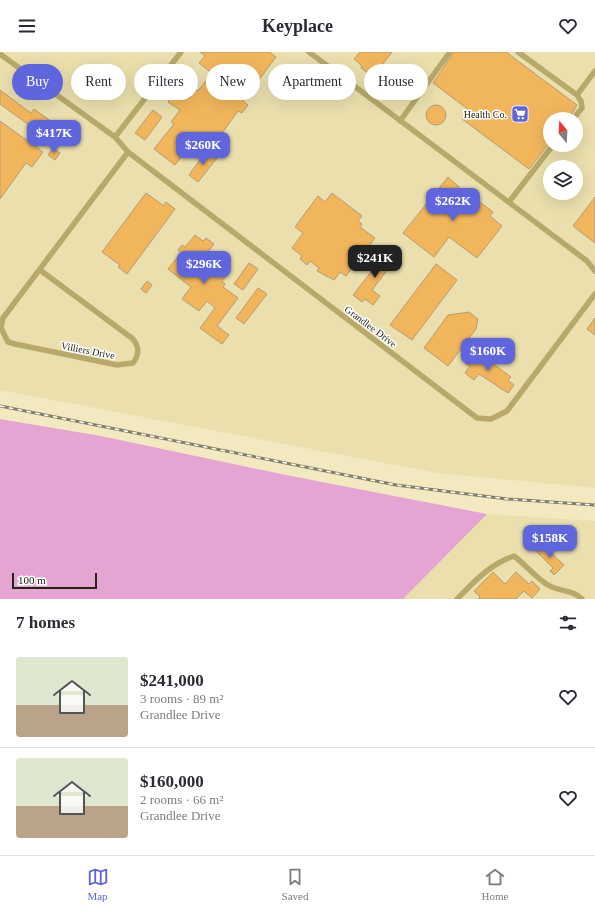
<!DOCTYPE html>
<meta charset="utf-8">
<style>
:root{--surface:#fff;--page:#f2f2f3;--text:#2b2b33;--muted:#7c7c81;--line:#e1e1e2;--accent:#5e65dd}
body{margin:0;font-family:"Times New Roman",serif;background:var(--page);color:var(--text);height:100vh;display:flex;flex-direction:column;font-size:15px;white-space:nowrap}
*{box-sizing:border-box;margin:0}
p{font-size:13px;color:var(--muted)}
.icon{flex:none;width:22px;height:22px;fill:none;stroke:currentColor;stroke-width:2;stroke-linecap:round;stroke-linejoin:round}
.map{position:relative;height:547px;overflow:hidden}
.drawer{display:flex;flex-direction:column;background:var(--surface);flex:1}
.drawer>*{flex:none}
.banner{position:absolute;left:12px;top:12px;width:571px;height:36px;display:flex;gap:8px}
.needle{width:26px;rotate:342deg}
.controls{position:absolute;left:543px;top:60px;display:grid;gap:8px}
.controls a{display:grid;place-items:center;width:40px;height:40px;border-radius:50%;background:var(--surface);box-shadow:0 4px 16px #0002;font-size:20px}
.scale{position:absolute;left:12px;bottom:10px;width:85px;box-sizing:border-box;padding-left:4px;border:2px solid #282415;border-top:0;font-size:11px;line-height:14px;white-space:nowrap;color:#282415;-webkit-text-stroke:3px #fff;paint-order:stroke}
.price{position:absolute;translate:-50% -34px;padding:0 9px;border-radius:8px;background:var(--accent);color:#fff;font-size:13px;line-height:26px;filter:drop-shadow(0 1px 2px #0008)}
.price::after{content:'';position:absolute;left:50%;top:24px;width:12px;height:9px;margin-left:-6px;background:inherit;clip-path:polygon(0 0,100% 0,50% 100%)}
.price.selected{background:#222;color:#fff}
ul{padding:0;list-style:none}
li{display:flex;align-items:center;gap:12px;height:100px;padding:0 16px}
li+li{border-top:1px solid var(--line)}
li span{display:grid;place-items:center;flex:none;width:112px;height:80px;border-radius:4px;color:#555}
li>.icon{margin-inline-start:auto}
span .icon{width:48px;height:48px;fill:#fffc;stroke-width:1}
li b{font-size:17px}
h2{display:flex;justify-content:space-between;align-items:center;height:48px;padding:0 16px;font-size:17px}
.tag{padding:0 14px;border-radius:18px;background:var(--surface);box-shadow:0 4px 16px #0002;font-size:14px;line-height:36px}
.tag.selected{background:var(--accent);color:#fff}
header{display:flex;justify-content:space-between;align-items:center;height:52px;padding:0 16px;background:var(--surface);font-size:18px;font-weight:800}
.tabs{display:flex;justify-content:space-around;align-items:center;height:56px;border-top:1px solid var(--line);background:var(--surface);font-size:11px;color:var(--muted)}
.tabs a{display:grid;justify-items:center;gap:2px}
.tabs .selected{color:var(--accent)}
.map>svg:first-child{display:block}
</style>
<header><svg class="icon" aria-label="menu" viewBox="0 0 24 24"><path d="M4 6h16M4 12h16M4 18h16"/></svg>Keyplace<svg class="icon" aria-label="heart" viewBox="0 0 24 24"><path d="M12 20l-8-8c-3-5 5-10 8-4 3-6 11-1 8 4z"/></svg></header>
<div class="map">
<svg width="595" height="547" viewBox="0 0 595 547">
<rect width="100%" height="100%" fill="#f3e9c0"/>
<path fill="#eadfad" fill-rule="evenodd" d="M0,0h595v436l-158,-15 -437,-83zM550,67h26v26h-26zM550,115h26v26h-26z
M487,462l108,7v78h-192z"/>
<path fill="#e4a5d3" d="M0,367l101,17 180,38 206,40 -84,85h-403z"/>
<path fill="#f1b65b" stroke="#b49b79" d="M200,0h69l7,5 -33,44 5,4 -6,8 -4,-2 -28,39 -15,-10 -20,25 -21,-16 20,-25 -3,-2 9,-12 -12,-8 10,-13 12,9 5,-8 3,1 14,-18 -13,-10 6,-7z
M360,0h32l-19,25 -12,-9 1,-2 -8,-7z
M454,0h52l71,53 -8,14h-19v23l-21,27 -67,-50 7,-9 -36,-27z
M0,38l31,23 3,-4 22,16 -9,13 -47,-34z
M426 63a10 10 0 1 1 20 0a10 10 0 1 1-20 0Z
M153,58l9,7 -17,23 -10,-7z
M0,69l43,31 -11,15 -6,-4 -26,36z
M53,96l7,5 -5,7 -7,-5z
M207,98l10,8 -19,24 -9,-7z
M448,125l21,19 2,-3 7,6 -1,1 16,12 -3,4 12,10 -25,32 -28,-21 -15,20 -31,-24z
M146,141l18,13 2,-4 9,7 -48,65 -9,-7 2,-2 -18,-13z
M332,141l30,23 -4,5 4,3 -2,3 15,11 -29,38 -6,-4 -6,8 -17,-9 2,-3 -9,-7 -3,4 -7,-6 2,-3 -10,-8 11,-15 -8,-6 23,-31 7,6z
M595,145v46l-22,-17z
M195,183l8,6 3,-3 8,6 -11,14 23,18 -4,5 3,3 -2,3 15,11 -21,28 12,9 -7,9 -22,-16 15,-20 -8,-7 -8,10 -17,-12 9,-12 -23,-18 13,-16 -3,-3 4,-5 3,2z
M389,197l9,7 -26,34 8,6 -7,9 -8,-6 -3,3 -9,-7z
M249,211l9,6 -15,21 -9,-6z
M436,212l21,16 -45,60 -22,-15z
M147,229l5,4 -6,8 -5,-4z
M258,236l9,6 -23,30 -8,-6z
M469,260l9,7 -2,10 -28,37 -24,-18 24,-33z
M595,266v17l-8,-6z
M476,299l35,26 -3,3 6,5 -6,8 -29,-19 -5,6 -9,-7 5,-7 -4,-2z
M542,492l22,21 -10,10 -4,-4 3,-3 -17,-17z
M493,520l12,12 11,-12 13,12 3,-3 8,8 -8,9 -8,-7 -8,8h-38l2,-2 -6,-6z"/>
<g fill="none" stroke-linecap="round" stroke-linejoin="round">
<path stroke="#b8a96a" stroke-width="5.5" d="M309,0l278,209 8,10
M518,0l59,43 4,6 1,7 -9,11
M0,2l115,83 13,15 349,266 14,1 16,-8 88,-117
M577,43l18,-24
M400,69l50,-69
M115,85l66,-85
M509,150l44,-57
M40,218l93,69c6,8 7,15 0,24l-16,2 -102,-21 -7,-2 -7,-14 2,-10 125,-166
M457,547c18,-18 33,-35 57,-43 12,9 21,21 34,29 11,7 24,4 34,14"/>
<defs>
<path id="rail" d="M0,354l396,79 111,14 88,6"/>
</defs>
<use href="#rail" stroke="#857e64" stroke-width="3"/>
<use href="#rail" stroke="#fff" stroke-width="1.5" stroke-dasharray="4.5" stroke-linecap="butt"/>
</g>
<defs>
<symbol id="supermarket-square" viewBox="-11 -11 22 22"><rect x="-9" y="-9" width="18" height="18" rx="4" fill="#5e65dd" stroke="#fff"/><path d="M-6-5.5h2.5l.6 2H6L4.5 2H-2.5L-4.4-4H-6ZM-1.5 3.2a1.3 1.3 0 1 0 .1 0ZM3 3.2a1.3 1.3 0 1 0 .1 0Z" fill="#fff"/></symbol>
</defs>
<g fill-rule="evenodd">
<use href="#supermarket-square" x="510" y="52" width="20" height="20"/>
</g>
<g text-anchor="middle" stroke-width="3" stroke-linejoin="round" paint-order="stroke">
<g font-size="10" fill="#282415" stroke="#fff" text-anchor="end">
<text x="507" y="66">Health Co.</text>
</g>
<g font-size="10" fill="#282415" stroke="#fff">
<text transform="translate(371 274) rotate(37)" y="4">Grandlee Drive</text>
<text transform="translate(88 298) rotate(11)" y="4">Villiers Drive</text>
</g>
</g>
</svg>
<div class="controls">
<a><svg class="needle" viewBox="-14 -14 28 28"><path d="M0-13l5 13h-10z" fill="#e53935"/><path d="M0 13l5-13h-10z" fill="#7c7c81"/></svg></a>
<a><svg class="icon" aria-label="layers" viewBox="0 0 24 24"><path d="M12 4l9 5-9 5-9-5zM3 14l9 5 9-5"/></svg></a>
</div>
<div class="scale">100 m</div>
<b class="price" style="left:54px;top:102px">$417K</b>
<b class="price" style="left:203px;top:114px">$260K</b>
<b class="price" style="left:453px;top:170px">$262K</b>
<b class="price selected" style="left:375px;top:227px">$241K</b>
<b class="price" style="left:204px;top:233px">$296K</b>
<b class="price" style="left:488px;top:320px">$160K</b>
<b class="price" style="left:550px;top:507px">$158K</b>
<div class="banner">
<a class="tag selected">Buy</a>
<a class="tag">Rent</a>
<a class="tag">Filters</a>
<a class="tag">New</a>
<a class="tag">Apartment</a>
<a class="tag">House</a>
</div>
</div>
<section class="drawer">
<h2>7 homes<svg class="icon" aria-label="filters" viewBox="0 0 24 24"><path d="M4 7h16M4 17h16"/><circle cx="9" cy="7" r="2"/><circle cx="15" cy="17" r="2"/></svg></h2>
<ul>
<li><span style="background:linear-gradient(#dfe7d0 60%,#b9a48a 0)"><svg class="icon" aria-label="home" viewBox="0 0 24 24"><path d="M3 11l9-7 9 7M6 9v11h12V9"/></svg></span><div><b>$241,000</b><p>3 rooms · 89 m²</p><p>Grandlee Drive</p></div><svg class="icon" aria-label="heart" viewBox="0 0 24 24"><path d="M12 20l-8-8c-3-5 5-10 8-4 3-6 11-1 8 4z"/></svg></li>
<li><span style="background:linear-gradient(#dfe7d0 60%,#b9a48a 0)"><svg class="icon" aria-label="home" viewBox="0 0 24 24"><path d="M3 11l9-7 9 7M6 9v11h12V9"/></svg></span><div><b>$160,000</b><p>2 rooms · 66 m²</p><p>Grandlee Drive</p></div><svg class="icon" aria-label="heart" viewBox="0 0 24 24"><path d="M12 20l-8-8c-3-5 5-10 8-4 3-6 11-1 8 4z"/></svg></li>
</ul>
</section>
<nav class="tabs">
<a class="selected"><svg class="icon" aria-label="map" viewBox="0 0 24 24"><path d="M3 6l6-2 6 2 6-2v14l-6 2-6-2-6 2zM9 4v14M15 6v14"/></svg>Map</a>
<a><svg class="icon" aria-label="saved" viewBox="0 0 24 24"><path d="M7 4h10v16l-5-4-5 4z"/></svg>Saved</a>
<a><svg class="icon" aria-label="home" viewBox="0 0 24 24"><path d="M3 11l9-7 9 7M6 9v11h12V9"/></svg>Home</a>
</nav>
